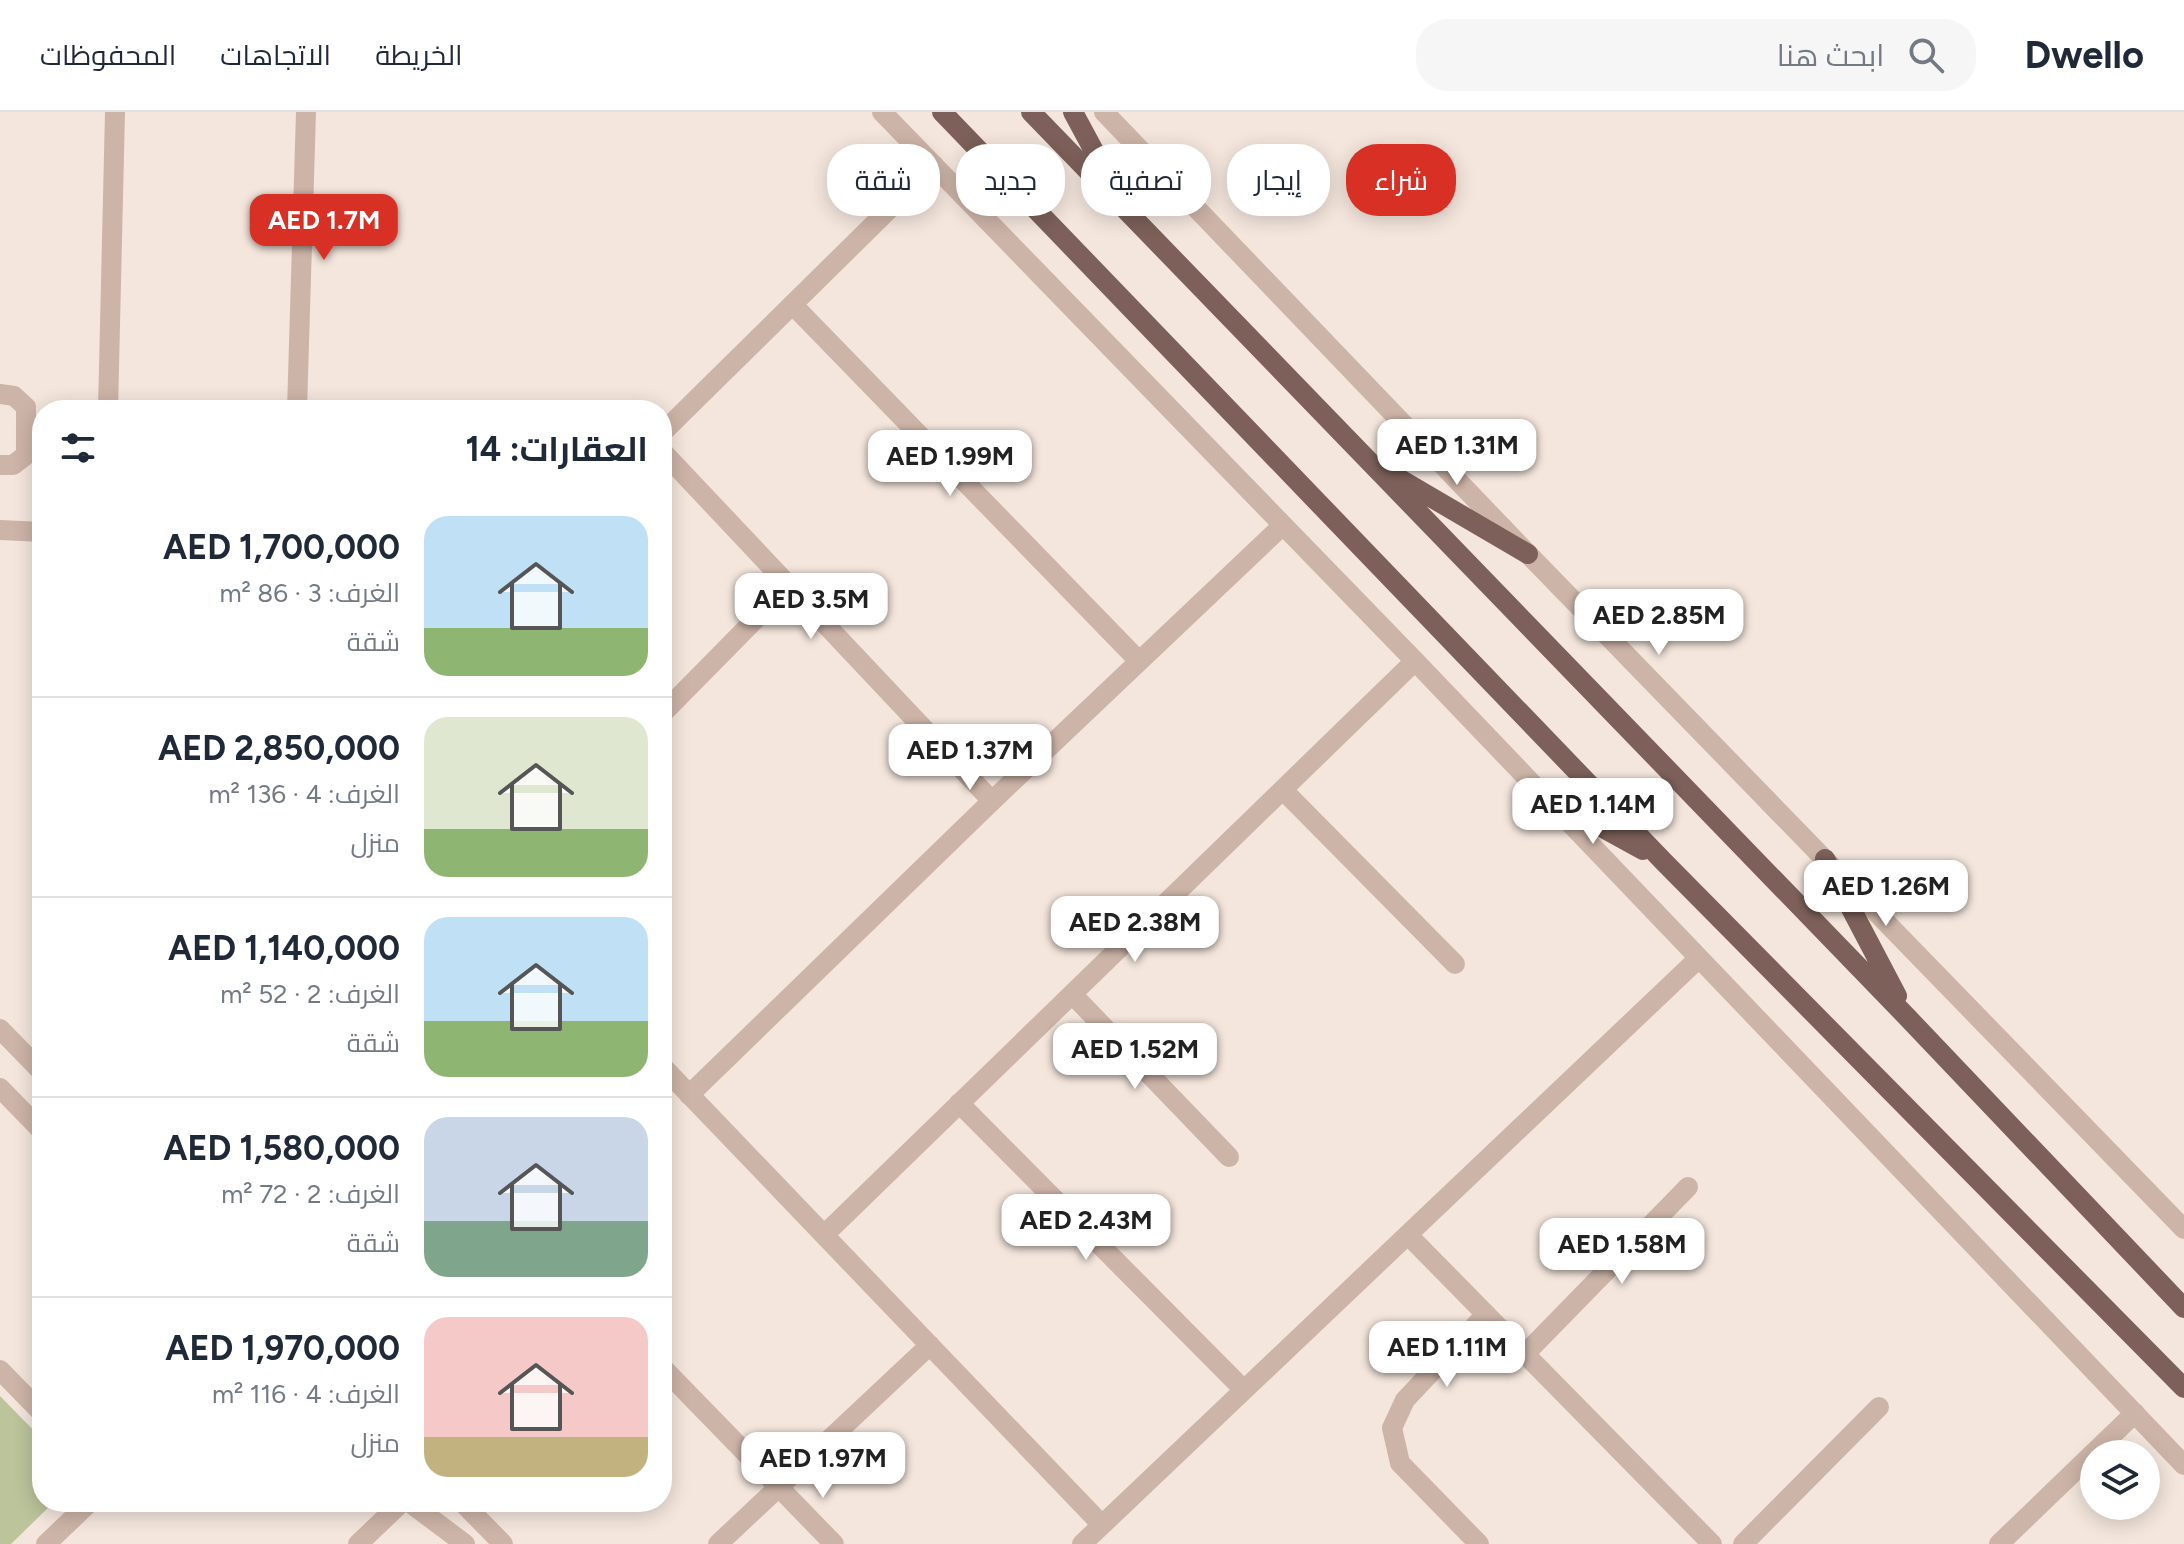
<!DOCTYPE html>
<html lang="ar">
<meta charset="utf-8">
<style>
:root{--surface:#fff;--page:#f6f6f7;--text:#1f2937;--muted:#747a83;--line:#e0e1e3;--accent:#d93025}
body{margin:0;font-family:Figtree,Cairo,sans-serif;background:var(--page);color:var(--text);direction:rtl;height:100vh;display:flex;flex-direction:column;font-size:30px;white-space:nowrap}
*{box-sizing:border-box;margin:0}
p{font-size:26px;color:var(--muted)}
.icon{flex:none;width:44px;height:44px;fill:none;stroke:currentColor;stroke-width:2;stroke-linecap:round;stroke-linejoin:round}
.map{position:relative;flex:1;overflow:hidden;direction:ltr}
.panel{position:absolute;left:32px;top:288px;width:640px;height:1112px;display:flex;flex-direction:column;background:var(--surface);border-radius:32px;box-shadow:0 4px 20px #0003;direction:rtl}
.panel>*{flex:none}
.hud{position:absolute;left:696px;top:32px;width:760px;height:72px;direction:rtl;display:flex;gap:16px}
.controls{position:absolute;left:2080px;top:1328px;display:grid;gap:16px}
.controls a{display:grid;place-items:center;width:80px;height:80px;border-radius:50%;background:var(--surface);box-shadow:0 4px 20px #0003;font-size:40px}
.price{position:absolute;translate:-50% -68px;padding:0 18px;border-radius:16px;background:#fff;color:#222;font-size:26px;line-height:52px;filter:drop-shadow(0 2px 4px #0008)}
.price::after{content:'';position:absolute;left:50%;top:48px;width:24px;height:18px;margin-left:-12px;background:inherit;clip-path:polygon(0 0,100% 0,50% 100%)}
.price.selected{background:var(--accent);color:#fff}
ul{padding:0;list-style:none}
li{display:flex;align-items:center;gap:24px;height:200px;padding:0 24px}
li+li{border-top:2px solid var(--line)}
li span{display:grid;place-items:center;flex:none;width:224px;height:160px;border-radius:24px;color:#555}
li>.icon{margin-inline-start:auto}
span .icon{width:96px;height:96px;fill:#fffc;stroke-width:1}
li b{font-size:34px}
h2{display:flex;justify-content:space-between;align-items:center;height:96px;padding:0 24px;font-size:34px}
.pill{padding:0 28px;border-radius:32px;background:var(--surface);box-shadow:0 4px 20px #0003;font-size:28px;line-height:72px}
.pill.selected{background:var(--accent);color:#fff}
header{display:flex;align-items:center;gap:48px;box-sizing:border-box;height:112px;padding:0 40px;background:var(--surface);border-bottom:2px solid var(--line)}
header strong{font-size:38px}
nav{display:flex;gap:44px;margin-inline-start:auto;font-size:28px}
.search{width:560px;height:72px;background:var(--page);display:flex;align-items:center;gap:20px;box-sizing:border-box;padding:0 28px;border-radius:32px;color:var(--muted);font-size:30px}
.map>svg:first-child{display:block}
</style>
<header>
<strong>Dwello</strong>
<div class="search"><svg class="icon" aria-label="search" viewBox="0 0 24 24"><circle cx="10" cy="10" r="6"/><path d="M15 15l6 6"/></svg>ابحث هنا</div>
<nav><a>الخريطة</a><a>الاتجاهات</a><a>المحفوظات</a></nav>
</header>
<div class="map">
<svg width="2184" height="1432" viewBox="0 0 2184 1432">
<rect width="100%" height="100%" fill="#f4e6dd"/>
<path fill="#bcc49c" d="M0,1284l42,43v63h12l-43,42h-11z"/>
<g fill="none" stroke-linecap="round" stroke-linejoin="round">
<path stroke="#cdb4a8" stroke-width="20" d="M882,0l533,549 769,804
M1104,0l424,442 656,675
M793,193l346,356
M0,282l14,2 12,11v48l-13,10h-13
M108,298l7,-298
M297,298l9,-298
M662,321l272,-268
M662,339l330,350
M0,418l42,2
M662,602l127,-129
M1283,678l172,174
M1072,882l157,163
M0,917l42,43
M662,954l440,459
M0,976l42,43
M689,983l303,-294 291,-276
M959,991l285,287
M824,1123l591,-574
M1408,1123l304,309
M1525,1242l163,-167
M662,1255l172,177
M0,1258l42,43
M409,1390l56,42
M462,1390l41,42
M46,1432l44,-42
M358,1432l44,-42
M718,1432l212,-199
M1082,1432l617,-586
M1479,1432l-79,-81 -8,-35 13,-28 81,-86
M1743,1432l136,-137
M1999,1432l136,-131"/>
<path stroke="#7c6059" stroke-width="20" d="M942,0l723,751 519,525
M1031,0l877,906 276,290
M1073,0l42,78
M1386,359l142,83
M1541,682l102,56
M1825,747l72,137"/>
</g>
</svg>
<div class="controls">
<a><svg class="icon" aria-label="layers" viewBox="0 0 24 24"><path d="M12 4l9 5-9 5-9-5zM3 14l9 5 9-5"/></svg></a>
</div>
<b class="price selected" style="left:324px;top:150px">AED 1.7M</b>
<b class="price" style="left:1457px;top:375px">AED 1.31M</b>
<b class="price" style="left:950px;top:386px">AED 1.99M</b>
<b class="price" style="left:811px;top:529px">AED 3.5M</b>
<b class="price" style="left:1659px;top:545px">AED 2.85M</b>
<b class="price" style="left:970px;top:680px">AED 1.37M</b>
<b class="price" style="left:1593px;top:734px">AED 1.14M</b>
<b class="price" style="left:1886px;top:816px">AED 1.26M</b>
<b class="price" style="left:1135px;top:852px">AED 2.38M</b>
<b class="price" style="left:1135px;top:979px">AED 1.52M</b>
<b class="price" style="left:1086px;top:1150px">AED 2.43M</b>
<b class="price" style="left:1622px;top:1174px">AED 1.58M</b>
<b class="price" style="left:1447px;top:1277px">AED 1.11M</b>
<b class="price" style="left:823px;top:1388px">AED 1.97M</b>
<div class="hud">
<a class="pill selected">شراء</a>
<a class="pill">إيجار</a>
<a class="pill">تصفية</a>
<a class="pill">جديد</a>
<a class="pill">شقة</a>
</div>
<section class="panel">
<h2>العقارات: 14<svg class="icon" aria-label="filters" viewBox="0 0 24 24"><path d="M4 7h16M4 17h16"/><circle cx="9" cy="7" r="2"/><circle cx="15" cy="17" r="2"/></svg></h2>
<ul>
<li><span style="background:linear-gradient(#bfe0f5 70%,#8fb573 0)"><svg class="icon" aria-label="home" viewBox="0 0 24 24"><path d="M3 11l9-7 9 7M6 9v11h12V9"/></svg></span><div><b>AED 1,700,000</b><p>الغرف: 3 · 86 m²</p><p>شقة</p></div></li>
<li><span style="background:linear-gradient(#dfe7d0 70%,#8fb573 0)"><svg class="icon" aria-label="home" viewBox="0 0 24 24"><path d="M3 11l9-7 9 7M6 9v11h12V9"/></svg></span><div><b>AED 2,850,000</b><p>الغرف: 4 · 136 m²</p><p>منزل</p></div></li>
<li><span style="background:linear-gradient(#bfe0f5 65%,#8fb573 0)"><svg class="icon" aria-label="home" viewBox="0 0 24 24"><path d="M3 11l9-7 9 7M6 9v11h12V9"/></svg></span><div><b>AED 1,140,000</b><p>الغرف: 2 · 52 m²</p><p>شقة</p></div></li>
<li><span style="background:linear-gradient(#c9d6e8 65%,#7fa58c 0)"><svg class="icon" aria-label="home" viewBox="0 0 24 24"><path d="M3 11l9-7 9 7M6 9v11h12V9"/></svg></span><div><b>AED 1,580,000</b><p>الغرف: 2 · 72 m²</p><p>شقة</p></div></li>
<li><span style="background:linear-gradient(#f6c9c9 75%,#c2b280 0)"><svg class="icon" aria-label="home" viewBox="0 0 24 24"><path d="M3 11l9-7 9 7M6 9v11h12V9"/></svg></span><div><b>AED 1,970,000</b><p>الغرف: 4 · 116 m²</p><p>منزل</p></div></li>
</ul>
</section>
</div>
